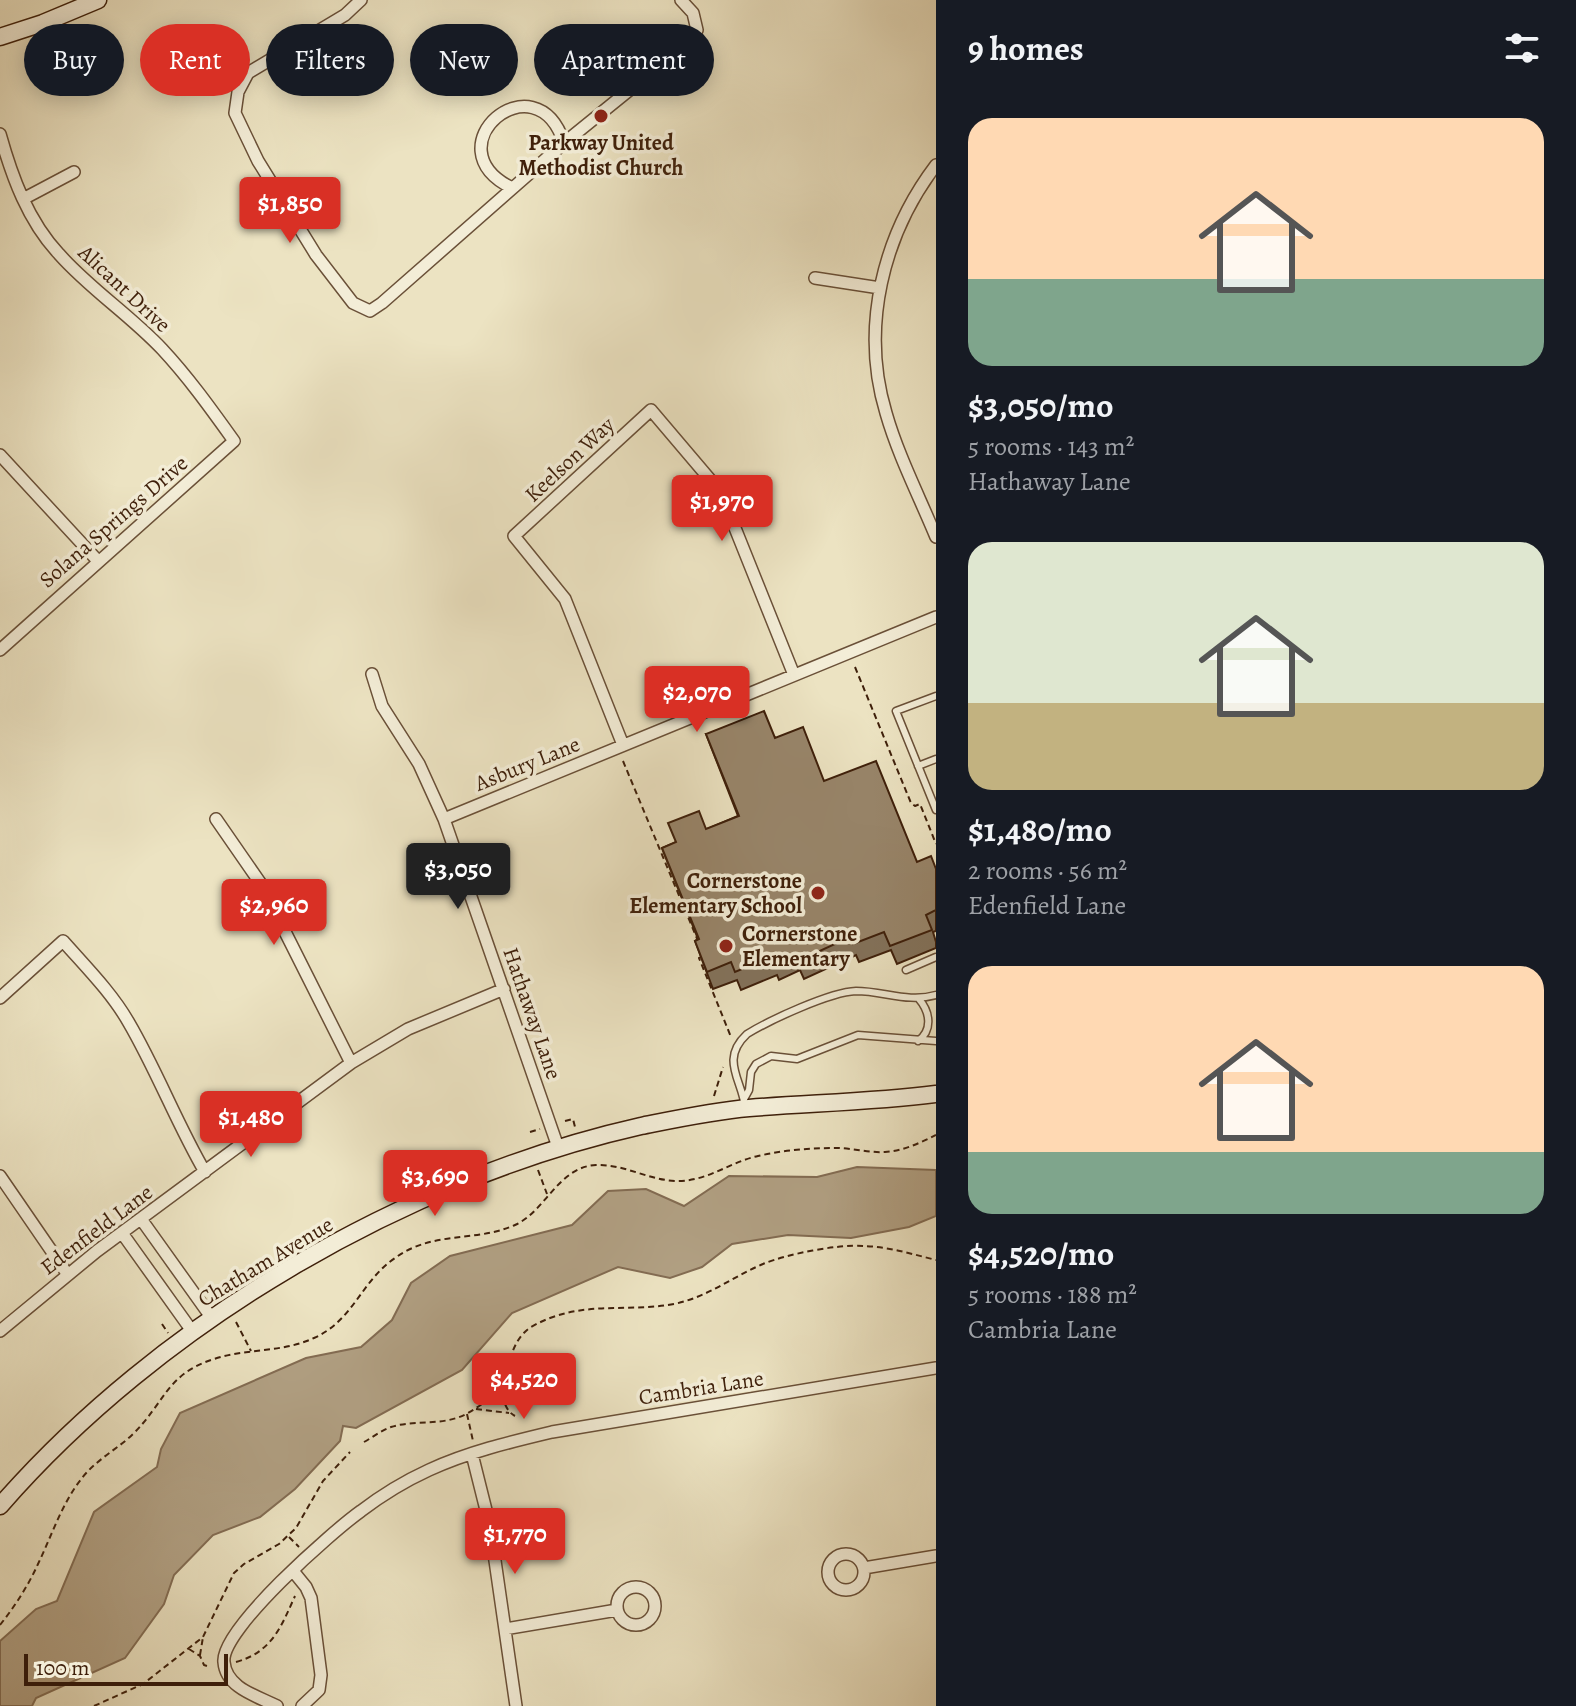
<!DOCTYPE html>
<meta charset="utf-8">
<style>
:root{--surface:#171b24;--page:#242831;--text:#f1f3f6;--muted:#9ea1a6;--accent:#d93025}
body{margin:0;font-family:Alegreya,serif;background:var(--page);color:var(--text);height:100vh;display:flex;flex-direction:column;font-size:30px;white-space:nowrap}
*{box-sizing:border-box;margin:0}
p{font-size:26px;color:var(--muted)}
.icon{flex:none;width:44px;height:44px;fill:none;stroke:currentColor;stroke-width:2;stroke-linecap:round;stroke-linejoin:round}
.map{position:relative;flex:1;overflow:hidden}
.drawer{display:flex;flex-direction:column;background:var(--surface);width:640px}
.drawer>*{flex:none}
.banner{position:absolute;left:24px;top:24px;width:760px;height:72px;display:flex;gap:16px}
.scale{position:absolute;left:24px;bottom:20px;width:204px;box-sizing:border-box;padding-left:8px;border:4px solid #3e1f0a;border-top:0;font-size:22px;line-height:28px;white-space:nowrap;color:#3e1f0a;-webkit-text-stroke:6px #f3edd7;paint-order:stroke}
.price{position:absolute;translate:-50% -68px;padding:0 18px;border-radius:8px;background:var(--accent);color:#fff;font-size:26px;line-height:52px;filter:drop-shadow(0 2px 4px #0008)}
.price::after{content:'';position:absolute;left:50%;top:48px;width:24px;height:18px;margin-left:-12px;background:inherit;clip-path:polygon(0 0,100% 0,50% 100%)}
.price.active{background:#222;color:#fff}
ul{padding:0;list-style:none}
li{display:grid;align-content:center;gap:16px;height:424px;padding:0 32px}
li span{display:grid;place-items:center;height:248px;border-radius:24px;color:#555}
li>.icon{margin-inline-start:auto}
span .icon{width:144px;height:144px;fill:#fffc;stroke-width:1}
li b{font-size:34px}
h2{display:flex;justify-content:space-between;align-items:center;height:96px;padding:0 32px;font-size:34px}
.tag{padding:0 28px;border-radius:36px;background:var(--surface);box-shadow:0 4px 20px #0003;font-size:28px;line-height:72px}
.tag.active{background:var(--accent);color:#fff}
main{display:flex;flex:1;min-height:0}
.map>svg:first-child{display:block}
</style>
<main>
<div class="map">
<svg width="936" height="1706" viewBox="0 0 936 1706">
<rect width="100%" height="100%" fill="#ece3c2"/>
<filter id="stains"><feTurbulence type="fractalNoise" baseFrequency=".0025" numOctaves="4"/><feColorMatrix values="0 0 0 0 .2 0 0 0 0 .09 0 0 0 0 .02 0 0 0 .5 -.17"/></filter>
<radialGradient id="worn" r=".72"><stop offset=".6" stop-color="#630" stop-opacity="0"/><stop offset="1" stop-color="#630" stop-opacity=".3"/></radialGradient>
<path fill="#b1a083" stroke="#836c53" stroke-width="2" d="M857,1167l79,3v46l-27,11 -58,11 -63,-3 -56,9 -30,23 -32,11 -52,-11 -106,46 -50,57 -106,58 -13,-2 -3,15 -45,48 -35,28 -47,18 -39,40 -10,29 -39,54 -89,40 -4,8h-32v-65l36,-32 21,-8 37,-89 63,-45 4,-18 19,-36 126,-55 55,-11 31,-27 19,-37 39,-27 122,-31 36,-34 38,-2 38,17 45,-30 88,1z"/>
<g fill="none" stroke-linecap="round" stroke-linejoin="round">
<defs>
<path id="lane" d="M936,696l-40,15 40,99
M918,766l18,-7
M906,970l30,-13
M918,1041c15,-11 12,-29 1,-42
M744,1099l5,-9 2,-18 5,-8 15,-8 26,3 61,-24 78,6
M745,1108c-2,-27 -26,-48 2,-74 23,-14 83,-42 109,-43 28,0 52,12 80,4"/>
<path id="street" d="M361,0l-16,15 -97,58 -10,19 -3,21 23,48 58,94 37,48 17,8 12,-8 182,-160 126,-102 7,-11 -4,-17 -12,-13
M0,134c12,43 28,87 59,120 31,35 71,61 103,95 27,29 49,60 72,92l-234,209
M936,165c-53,70 -76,162 -50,248 12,42 33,83 50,124
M512,188c-83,-41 24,-132 52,-45
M23,199l51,-27
M815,278l65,10
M0,455l98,106
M372,674l10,32 37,58 25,55 114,328
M623,745l-58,-146 -51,-63 137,-126 62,73 16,30 65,162
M216,819l45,65 90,179
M444,819l492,-202
M0,998l63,-57c23,26 49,52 66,82 28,48 48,101 76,149
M0,1176l68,99
M141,1219l70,98
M122,1233l70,98
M0,1331l97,-80 254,-188 57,-34 96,-40
M472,1454l18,72 26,180
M828 1572a18 18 0 1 1 36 0a18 18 0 1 1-36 0Z
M864,1568l72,-12
M293,1571l13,16 5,11 10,77 -2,15 -17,16
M617 1606a19 19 0 1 1 38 0a19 19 0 1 1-38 0Z
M505,1629l112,-19
M277,1706c-20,-10 -51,-18 -53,-44 -4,-32 109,-131 137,-151 21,-16 44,-30 68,-41 39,-18 81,-28 123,-38l384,-64"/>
<path id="secondary" d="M0,37l43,-14 55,-23
M0,1506c159,-183 405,-327 641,-380 35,-7 72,-15 108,-18 62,-5 125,-6 187,-14"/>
</defs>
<use href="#lane" stroke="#6a5038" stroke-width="9"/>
<use href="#street" stroke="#6a5038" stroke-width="14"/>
<use href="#secondary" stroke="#3e1f0a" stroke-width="19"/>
<path stroke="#3e1f0a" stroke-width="2" stroke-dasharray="6 4" stroke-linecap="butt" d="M855,667l56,136 4,3 5,-2 16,40
M623,761l75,180
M702,957l-3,1 32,79
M714,1096l9,-29
M565,1121l8,-2 2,8
M530,1132l10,-3
M538,1170l9,24
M213,1287l6,9
M236,1322l15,29
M162,1324l6,9
M501,1385c2,12 3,25 14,31
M476,1409l33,4
M467,1414l6,27
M364,1442c9,-5 18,-12 27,-15 26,-8 52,0 77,-14 12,-7 25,-16 32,-28 11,-20 10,-44 31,-58 49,-28 93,-14 143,-23 34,-7 58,-27 89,-40 24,-10 75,-20 101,-18 25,1 48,8 72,14
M289,1537l10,10
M0,1625c15,-19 28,-39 38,-61 14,-29 24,-61 44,-86 14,-18 34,-28 50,-43 33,-32 34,-61 82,-76 33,-11 68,-6 100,-21 40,-18 47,-57 81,-80 39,-28 79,-15 120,-33 31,-14 43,-58 81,-60 29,-1 54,16 82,16 30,0 52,-19 80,-25 26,-6 52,-8 78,-8 16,0 33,5 49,4 18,-1 35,-9 51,-17
M189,1649l11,7 4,9 6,2
M200,1655l3,-18
M236,1662c36,-10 45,-35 59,-66
M94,1706l49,-22 60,-47 31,-64 10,-9 35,-20 17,-16 27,-47 27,-29"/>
<use href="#lane" stroke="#f3edd7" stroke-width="6"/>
<use href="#street" stroke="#f3edd7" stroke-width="11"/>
<use href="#secondary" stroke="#f3edd7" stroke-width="16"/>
</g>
<path fill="#83725b" stroke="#3e1f0a" stroke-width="2" d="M706,734l69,4 142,124 19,7v62l-3,1 3,10v6l-39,16 -6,-14 -32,12 -3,-7 -52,24 -4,-9 -21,10 -2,-5 -36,15 -4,-10 -24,9 -18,-48 3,-2 -36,-91 76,-32z"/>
<path fill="#98856a" stroke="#3e1f0a" stroke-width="2" d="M764,711l11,27 28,-11 21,54 52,-20 41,101 14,-6 5,13v41l-10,5 6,15 -42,16 -6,-14 -31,12 -3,-7 -52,24 -4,-8 -21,9 -2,-5 -36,15 -4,-10 -24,10 -12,-31 4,-2 -37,-91 14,-6 -8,-19 31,-12 7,18 33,-13 -33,-82z"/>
<g fill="#8f2418" stroke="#f3edd7" stroke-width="3">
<circle cx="601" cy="116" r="8"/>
<circle cx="818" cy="893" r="8"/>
<circle cx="726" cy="946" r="8"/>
</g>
<g text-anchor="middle" stroke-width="7" stroke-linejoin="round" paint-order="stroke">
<g font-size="22" font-weight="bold" fill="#3e1f0a" stroke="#f3edd7">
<text x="601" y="150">Parkway United<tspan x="601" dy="25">Methodist Church</tspan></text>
<text x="802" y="888" text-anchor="end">Cornerstone<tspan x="802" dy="25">Elementary School</tspan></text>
<text x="742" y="941" text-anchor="start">Cornerstone<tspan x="742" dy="25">Elementary</tspan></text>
</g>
<g font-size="22" fill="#3e1f0a" stroke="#f3edd7">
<text transform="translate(125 288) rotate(43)" y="8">Alicant Drive</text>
<text transform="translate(569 459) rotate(-43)" y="8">Keelson Way</text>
<text transform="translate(113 521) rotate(-41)" y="8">Solana Springs Drive</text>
<text transform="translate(527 763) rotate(-22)" y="8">Asbury Lane</text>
<text transform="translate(533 1013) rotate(71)" y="8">Hathaway Lane</text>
<text transform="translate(96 1229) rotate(-37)" y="8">Edenfield Lane</text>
<text transform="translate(265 1261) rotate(-31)" y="8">Chatham Avenue</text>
<text transform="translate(701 1387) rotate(-9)" y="8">Cambria Lane</text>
</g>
</g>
<rect width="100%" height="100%" filter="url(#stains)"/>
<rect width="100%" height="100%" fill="url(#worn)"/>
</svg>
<div class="scale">100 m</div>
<b class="price" style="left:290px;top:245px">$1,850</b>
<b class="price" style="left:722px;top:543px">$1,970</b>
<b class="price" style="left:697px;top:734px">$2,070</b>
<b class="price active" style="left:458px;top:911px">$3,050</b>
<b class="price" style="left:274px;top:947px">$2,960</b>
<b class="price" style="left:251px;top:1159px">$1,480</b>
<b class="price" style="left:435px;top:1218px">$3,690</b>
<b class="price" style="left:524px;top:1421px">$4,520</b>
<b class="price" style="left:515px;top:1576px">$1,770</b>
<div class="banner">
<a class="tag">Buy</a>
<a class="tag active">Rent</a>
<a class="tag">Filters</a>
<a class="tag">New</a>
<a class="tag">Apartment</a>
</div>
</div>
<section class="drawer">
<h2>9 homes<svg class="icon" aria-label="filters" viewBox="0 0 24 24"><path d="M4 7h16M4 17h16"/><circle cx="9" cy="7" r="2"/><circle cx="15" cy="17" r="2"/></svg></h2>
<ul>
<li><span style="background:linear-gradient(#ffd9b3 65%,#7fa58c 0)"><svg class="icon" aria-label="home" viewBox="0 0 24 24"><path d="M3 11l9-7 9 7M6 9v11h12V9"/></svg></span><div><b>$3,050/mo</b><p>5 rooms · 143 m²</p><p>Hathaway Lane</p></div></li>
<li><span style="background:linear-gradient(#dfe7d0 65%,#c2b280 0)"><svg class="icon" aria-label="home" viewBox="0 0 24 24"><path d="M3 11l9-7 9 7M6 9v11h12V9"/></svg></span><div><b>$1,480/mo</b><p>2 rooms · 56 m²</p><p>Edenfield Lane</p></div></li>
<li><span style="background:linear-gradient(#ffd9b3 75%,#7fa58c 0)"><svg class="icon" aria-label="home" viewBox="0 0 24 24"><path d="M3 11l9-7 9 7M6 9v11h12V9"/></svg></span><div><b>$4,520/mo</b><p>5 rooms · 188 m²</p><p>Cambria Lane</p></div></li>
</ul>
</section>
</main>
